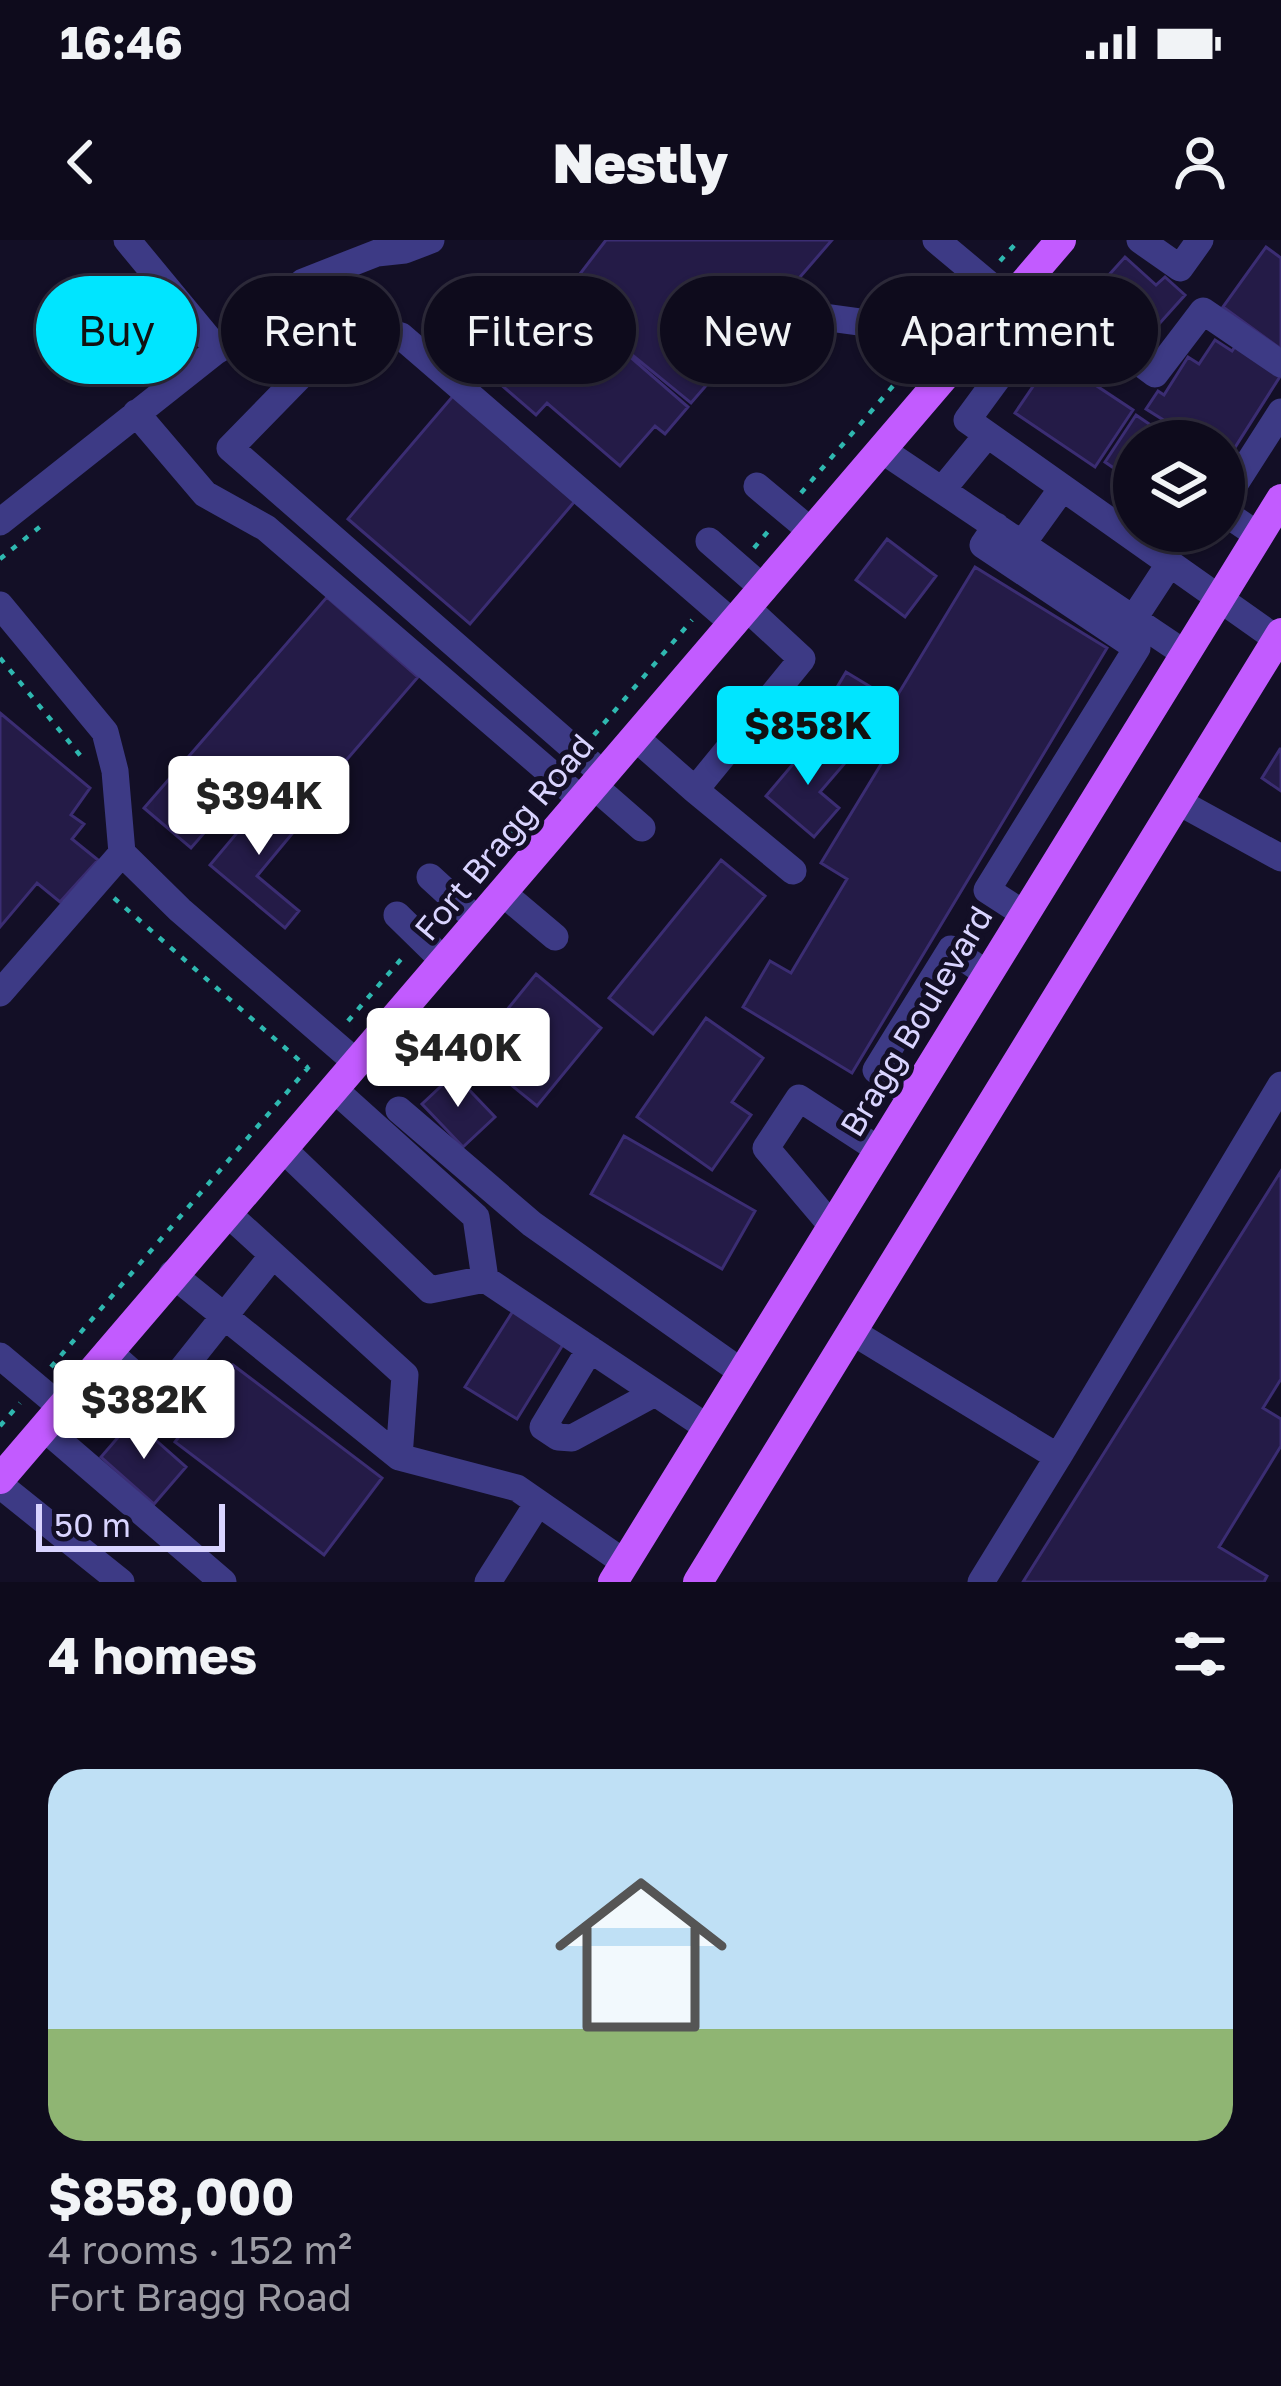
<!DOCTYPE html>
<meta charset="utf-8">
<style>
:root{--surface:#0e0b1c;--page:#1c1929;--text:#f1f3f6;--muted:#9b9ba3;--line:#2e2b3b;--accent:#00e5ff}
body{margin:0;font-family:"Golos Text",sans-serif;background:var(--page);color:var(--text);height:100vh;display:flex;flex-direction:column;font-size:45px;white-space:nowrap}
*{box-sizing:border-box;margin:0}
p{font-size:39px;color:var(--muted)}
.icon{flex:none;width:66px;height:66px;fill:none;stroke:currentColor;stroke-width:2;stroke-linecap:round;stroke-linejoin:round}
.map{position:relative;height:1342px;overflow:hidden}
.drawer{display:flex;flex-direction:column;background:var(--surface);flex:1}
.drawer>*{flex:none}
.top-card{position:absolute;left:36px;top:36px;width:1209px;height:108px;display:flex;gap:24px}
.buttons{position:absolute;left:1113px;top:180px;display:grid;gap:24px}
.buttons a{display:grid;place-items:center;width:132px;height:132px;border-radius:50%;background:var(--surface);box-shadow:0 3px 9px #0004,0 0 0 3px var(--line);font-size:60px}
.scale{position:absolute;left:36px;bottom:30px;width:189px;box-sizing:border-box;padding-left:12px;border:6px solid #d9d4ff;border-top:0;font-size:33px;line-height:42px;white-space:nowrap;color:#d9d4ff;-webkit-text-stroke:9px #130f26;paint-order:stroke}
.price{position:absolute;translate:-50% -102px;padding:0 27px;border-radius:12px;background:#fff;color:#222;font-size:39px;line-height:78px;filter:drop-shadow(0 3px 6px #0008)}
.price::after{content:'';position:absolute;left:50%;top:72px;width:36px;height:27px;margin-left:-18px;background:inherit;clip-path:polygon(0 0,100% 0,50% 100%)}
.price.current{background:var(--accent);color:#111}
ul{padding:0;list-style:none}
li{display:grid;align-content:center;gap:24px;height:636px;padding:0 48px}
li+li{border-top:3px solid var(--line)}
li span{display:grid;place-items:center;height:372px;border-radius:36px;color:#555}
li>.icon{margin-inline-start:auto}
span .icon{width:216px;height:216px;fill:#fffc;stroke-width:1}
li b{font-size:51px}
h2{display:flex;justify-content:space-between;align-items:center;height:144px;padding:0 48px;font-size:51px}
.pill{padding:0 42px;border-radius:54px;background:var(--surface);box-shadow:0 3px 9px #0004,0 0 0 3px var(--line);font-size:42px;line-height:108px}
.pill.current{background:var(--accent);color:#111}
.status{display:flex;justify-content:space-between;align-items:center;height:84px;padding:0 60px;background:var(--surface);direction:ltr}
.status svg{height:33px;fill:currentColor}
header{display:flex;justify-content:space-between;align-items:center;height:156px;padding:0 48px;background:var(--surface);font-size:54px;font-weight:800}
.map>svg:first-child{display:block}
</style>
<div class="status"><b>16:46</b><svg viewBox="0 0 49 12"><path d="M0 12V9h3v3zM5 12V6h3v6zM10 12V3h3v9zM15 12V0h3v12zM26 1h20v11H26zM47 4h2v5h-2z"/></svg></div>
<header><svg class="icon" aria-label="back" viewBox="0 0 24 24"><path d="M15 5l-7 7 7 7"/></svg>Nestly<svg class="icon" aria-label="person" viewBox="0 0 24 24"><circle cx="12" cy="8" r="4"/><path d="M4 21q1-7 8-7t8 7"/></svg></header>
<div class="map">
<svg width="1281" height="1342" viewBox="0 0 1281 1342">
<rect width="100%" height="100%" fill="#130f26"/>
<path fill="#241b47" stroke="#3b2d73" stroke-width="3" d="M606,0h226l-141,163 -109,-89 15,-14 -21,-21z
M1266,7l15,11v91l-58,-42z
M1125,17l31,28 9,-8 20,18 -34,38 -52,-47z
M560,56l128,111 -23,27 -10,-8 -35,40 -73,-63 -11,12 -110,-95z
M1215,100l17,11 7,-10 42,34 -54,85 -3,-19h-27l-51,-32 12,-18 6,4 24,-38 11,7z
M1053,117l80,53 -38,57 -80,-54z
M459,149l122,105 -111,130 -122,-105z
M1136,175l38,26h-40v41l-29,-20z
M887,299l49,37 -31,41 -49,-37z
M975,327l132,81 -255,425 -109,-66 27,-46 21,12 56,-94 -26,-16 65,-107 -66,-40 26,-44 48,29z
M327,357l91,80 -113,131 -45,-39 -69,79 -47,-40z
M0,473l90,75 -19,27 13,9 -12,15 26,21 -38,42 -23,-19 -37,44z
M815,498l30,25 -25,29 19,16 -25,29 -48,-41z
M1280,509h1v42l-19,-13z
M268,556l33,27 -44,53 42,35 -14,17 -75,-63z
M721,620l44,36 -112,138 -44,-36z
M536,734l65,54 -64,78 -65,-53z
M706,778l57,40 -31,44 19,13 -39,55 -75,-53z
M454,834l41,43 -32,30 -41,-43z
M624,896l131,75 -33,58 -131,-75z
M1281,931v208l-18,29 18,11v27l-62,101 48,29 -3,6h-241z
M513,1071l51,32 -47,76 -52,-32z
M233,1125l149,113 -58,77 -149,-113z
M133,1180l53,47 -32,37 -53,-47z"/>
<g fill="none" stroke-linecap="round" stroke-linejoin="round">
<path stroke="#2fb8b0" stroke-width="4.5" stroke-dasharray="6 9" stroke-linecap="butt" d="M1000,21l19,-21
M946,85l20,-23
M801,253l110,-128
M754,308l16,-19
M0,319l42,-34
M0,418l84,102
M594,495l98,-115
M469,640l71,-82
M114,658l194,170
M348,781l55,-64
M51,1127l262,-305
M0,1186l20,-23"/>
<path stroke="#3d3a85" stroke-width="27" d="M127,0l91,110
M936,0l73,61
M1140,0l40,28 20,-28
M1028,39l127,95 48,-63 78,53
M801,74l110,15 43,37
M981,94l33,22 -47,64 314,222
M136,173l69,81 61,34 317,273
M882,210l302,203
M757,246l55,46
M942,250l45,-55
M1224,261l57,-89
M1224,272l35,24
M0,282l303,-240 74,-29 28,-3 26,-10
M996,286l-13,19 154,103 -150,242 37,24
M709,301l55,48
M1022,304l39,-54
M0,365l105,127 10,39 7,82 58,57 178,154
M747,368l55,51 -107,131 98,81
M1134,378l34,-52
M636,498l59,52
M604,535l-374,-327 123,-126 48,14 333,288
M595,547l47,41
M1177,561l104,57
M430,637l49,45
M504,654l51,43
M397,675l48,47
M0,753l122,-140
M335,850l141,127 9,62 223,149
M912,856l-36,-26 75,-121 36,25
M399,870l133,114 211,149
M283,909l147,141 55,-11
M227,973l178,162 -6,82
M832,986l-66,-78 33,-50 80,52
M172,1034l227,183 118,31 108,75
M851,1091l207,126 223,-372
M590,1109l-47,78 15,10 14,1 83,-45
M108,1111l52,46 113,-142
M0,1116l62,52
M44,1188l179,154
M0,1245l121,97
M488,1342l50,-79
M981,1342l77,-125"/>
<path stroke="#c25bff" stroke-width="30" d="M0,1239l1061,-1239
M613,1342l668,-1083
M698,1342l583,-949"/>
</g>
<g text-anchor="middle" stroke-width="10" stroke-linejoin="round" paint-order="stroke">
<g font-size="33" fill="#d9d4ff" stroke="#130f26">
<text transform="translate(504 597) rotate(-50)" y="12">Fort Bragg Road</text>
<text transform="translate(916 781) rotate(-59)" y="12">Bragg Boulevard</text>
</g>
</g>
</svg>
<div class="buttons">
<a><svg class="icon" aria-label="layers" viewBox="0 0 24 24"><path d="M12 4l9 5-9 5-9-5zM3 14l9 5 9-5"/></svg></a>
</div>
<div class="scale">50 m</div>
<b class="price current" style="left:808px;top:548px">$858K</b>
<b class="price" style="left:259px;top:618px">$394K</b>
<b class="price" style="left:458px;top:870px">$440K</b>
<b class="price" style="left:144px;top:1222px">$382K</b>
<div class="top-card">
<a class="pill current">Buy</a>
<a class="pill">Rent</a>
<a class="pill">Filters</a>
<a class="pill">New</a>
<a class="pill">Apartment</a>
</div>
</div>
<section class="drawer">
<h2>4 homes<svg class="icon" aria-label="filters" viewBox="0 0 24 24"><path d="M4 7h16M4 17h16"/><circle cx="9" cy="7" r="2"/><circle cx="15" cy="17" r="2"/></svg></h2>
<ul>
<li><span style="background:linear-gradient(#bfe0f5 70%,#8fb573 0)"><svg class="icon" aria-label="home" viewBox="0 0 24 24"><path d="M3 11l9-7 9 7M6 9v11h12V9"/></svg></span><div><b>$858,000</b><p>4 rooms · 152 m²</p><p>Fort Bragg Road</p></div></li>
</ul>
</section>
